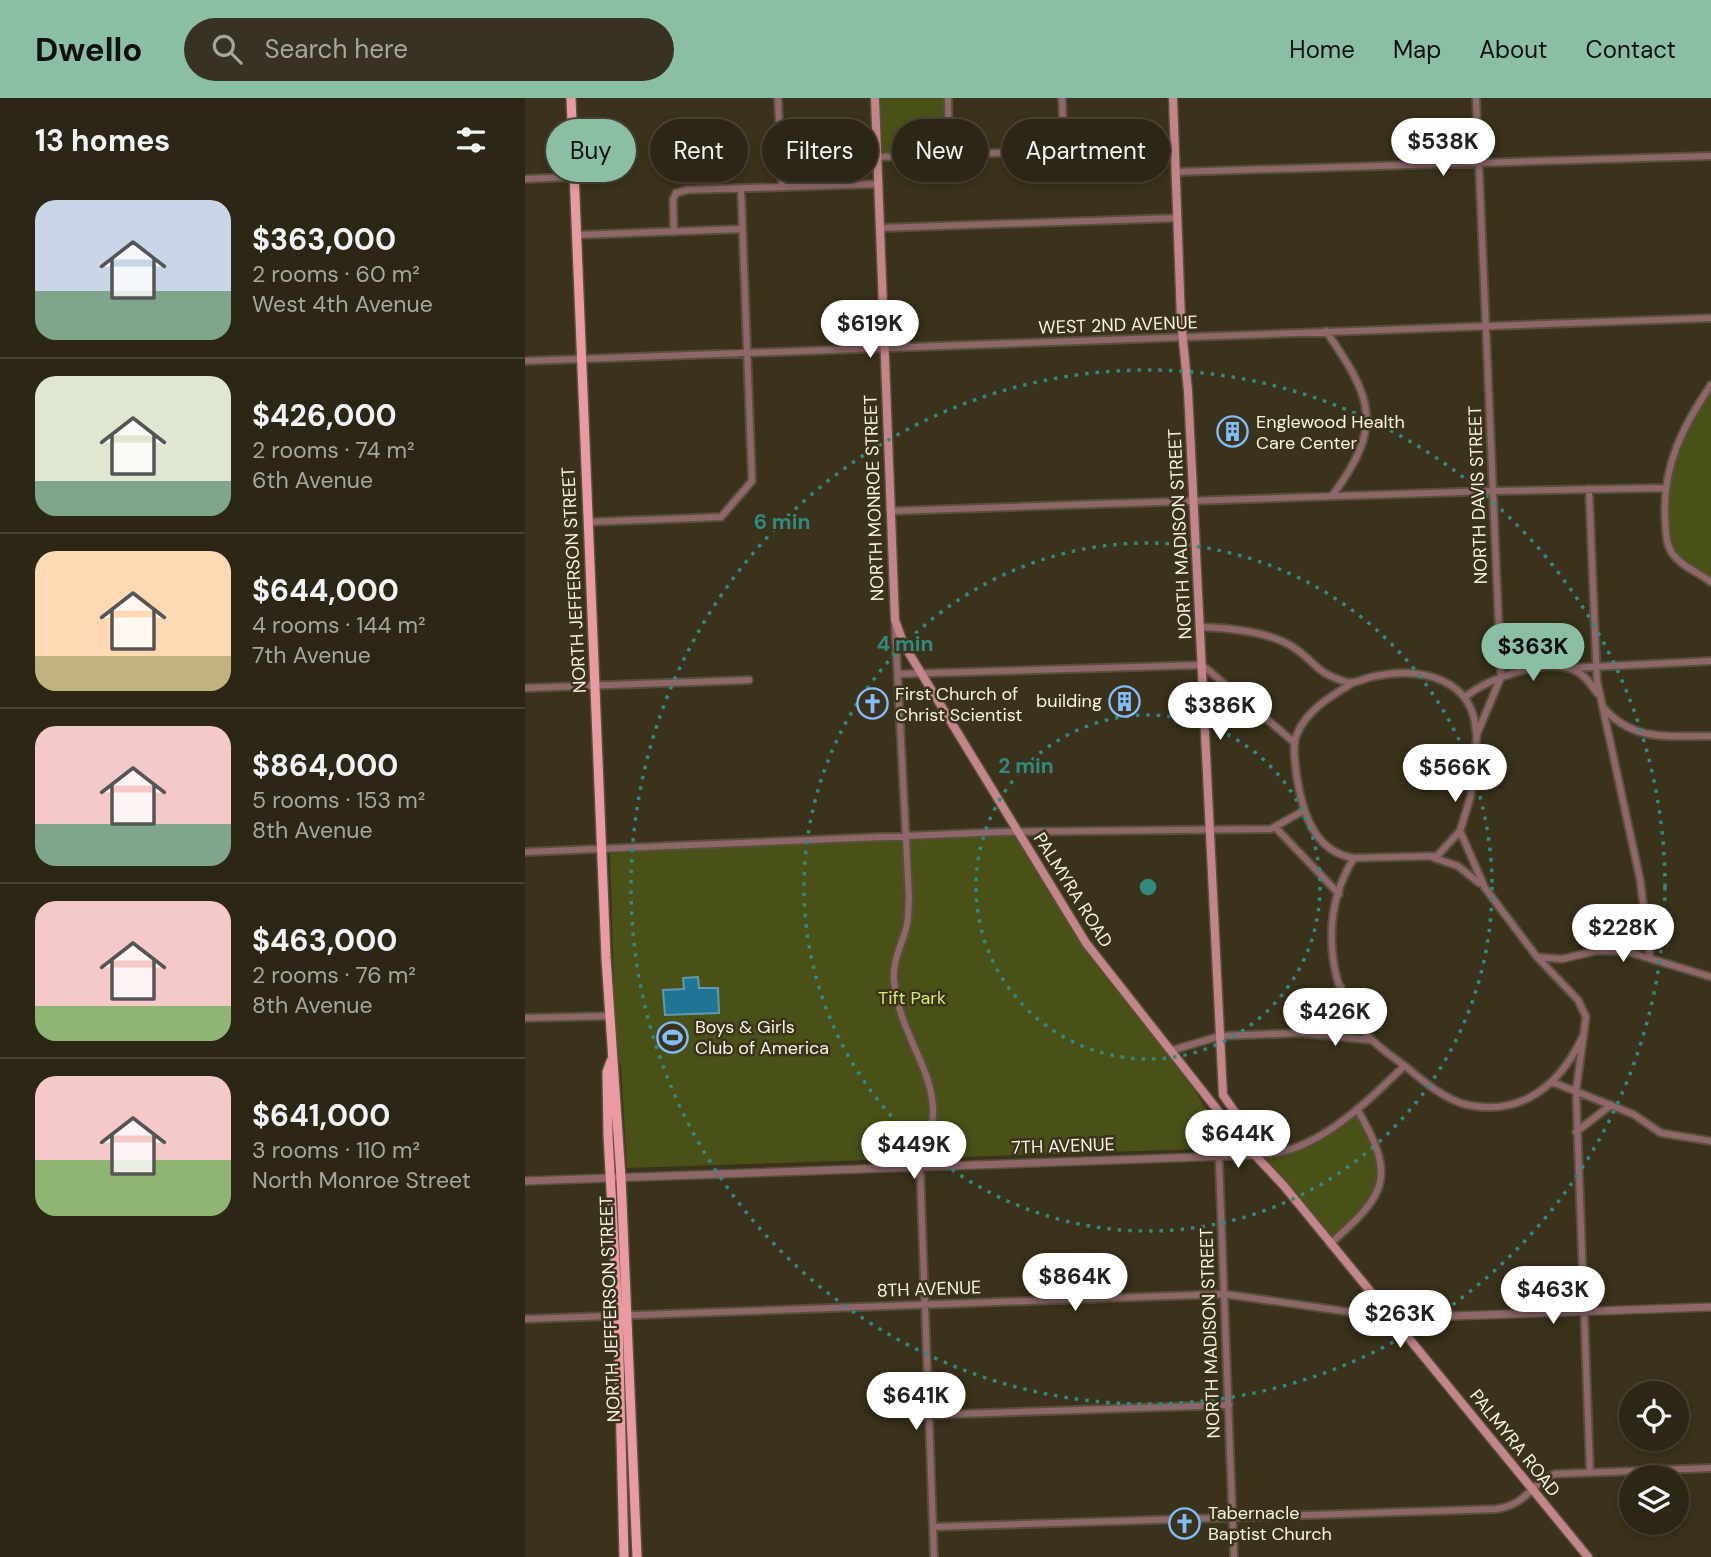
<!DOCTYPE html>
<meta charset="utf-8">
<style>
:root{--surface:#2c2614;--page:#383222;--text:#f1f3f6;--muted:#a6a5a0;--line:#484334;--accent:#8abfa5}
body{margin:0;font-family:"DM Sans",sans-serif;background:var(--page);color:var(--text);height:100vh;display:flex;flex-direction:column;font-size:26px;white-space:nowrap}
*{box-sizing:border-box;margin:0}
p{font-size:23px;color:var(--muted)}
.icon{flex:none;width:38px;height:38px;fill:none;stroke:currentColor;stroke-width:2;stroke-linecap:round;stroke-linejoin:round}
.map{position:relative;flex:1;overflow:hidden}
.panel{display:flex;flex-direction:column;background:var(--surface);width:525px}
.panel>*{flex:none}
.top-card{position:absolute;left:21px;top:21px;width:665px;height:63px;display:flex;gap:14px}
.tools{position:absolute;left:1094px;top:1283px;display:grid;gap:14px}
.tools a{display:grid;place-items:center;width:70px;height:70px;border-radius:50%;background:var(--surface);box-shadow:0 4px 10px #0003,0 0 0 2px var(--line);font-size:35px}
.price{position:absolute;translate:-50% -60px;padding:0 16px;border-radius:24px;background:#fff;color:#222;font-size:23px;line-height:46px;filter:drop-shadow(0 2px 4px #0008)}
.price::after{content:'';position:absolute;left:50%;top:42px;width:21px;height:16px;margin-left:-10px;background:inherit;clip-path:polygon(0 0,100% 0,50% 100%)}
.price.on{background:var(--accent);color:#111}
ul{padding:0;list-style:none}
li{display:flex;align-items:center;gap:21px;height:175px;padding:0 35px}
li+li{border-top:2px solid var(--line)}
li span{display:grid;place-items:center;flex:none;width:196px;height:140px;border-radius:21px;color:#555}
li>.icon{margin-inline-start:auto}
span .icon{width:84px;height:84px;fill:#fffc;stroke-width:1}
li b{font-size:30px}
h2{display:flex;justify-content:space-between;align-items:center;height:84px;padding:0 35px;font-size:30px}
.chip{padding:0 24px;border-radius:32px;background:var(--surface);box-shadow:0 4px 10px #0003,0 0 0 2px var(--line);font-size:24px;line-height:63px}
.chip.on{background:var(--accent);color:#111}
header{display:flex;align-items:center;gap:42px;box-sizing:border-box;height:98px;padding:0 35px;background:var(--accent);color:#111}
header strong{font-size:33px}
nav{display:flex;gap:38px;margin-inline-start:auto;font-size:24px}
.search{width:490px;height:63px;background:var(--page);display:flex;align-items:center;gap:18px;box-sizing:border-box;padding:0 24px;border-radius:38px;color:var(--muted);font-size:26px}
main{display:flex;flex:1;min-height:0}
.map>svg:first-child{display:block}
</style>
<header>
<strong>Dwello</strong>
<div class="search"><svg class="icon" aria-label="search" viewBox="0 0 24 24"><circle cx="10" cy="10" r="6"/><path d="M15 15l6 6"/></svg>Search here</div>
<nav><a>Home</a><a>Map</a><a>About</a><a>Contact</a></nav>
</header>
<main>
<section class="panel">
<h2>13 homes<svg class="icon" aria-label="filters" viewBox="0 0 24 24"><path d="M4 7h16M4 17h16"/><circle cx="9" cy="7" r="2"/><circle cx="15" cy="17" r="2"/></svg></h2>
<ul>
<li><span style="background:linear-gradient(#c9d6e8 65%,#7fa58c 0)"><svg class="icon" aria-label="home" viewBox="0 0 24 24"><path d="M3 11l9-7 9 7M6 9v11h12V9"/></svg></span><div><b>$363,000</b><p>2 rooms · 60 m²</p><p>West 4th Avenue</p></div></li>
<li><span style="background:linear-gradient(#dfe7d0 75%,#7fa58c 0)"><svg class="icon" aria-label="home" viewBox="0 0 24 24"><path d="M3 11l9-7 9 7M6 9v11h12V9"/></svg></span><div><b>$426,000</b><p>2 rooms · 74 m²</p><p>6th Avenue</p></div></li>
<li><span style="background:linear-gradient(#ffd9b3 75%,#c2b280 0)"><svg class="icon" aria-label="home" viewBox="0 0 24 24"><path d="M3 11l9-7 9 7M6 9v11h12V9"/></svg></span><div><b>$644,000</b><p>4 rooms · 144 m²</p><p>7th Avenue</p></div></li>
<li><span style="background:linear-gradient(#f6c9c9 70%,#7fa58c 0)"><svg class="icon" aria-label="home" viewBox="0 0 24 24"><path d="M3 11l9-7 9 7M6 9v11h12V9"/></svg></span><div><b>$864,000</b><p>5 rooms · 153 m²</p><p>8th Avenue</p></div></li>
<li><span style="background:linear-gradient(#f6c9c9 75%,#8fb573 0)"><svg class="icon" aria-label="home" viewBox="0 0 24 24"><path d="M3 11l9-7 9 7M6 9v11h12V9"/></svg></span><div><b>$463,000</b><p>2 rooms · 76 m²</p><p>8th Avenue</p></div></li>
<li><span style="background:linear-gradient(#f6c9c9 60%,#8fb573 0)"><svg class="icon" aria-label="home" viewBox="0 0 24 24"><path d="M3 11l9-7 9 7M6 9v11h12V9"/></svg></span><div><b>$641,000</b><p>3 rooms · 110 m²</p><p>North Monroe Street</p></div></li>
</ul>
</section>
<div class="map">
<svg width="1186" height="1459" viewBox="0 0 1186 1459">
<rect width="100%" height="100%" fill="#3a321a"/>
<path fill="#495117" d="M350,0h72l2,56 -72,3z
M1186,288v194c-14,-8 -29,-16 -38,-30 -7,-9 -6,-21 -7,-32 -2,-56 18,-85 45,-132z
M492,736l68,110 88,108 36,63 1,26 -9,8 -574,19 -6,-102 -5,-10 -6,-202 116,-8z
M832,1012c13,23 33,64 16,89 -11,16 -29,30 -43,44l-72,-86 25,-2z"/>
<path fill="#1f7594" stroke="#609aac" stroke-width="2" d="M173,879l1,11h19l1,25 -54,2 -2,-25 21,-1 -1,-11z"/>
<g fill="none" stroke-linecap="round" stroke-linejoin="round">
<defs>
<path id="minor" d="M253,0l4,89
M423,0l1,57
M537,0l2,52
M951,0l25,579 -24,57 -6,61 -11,36 25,57 52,69 41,43 8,17 -10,74 14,381
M352,59l297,-10
M650,74l536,-16
M0,81l49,-2
M355,130l297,-10
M149,134l-1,-32 3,-7 11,-3 191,-6
M51,137l166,-6
M801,233c46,67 59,94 6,165
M0,263l1186,-43
M1186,287c-28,41 -48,80 -46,131 1,12 0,26 7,37 10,14 26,19 39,29
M1064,391l8,192 43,198 10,78
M366,413l600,-20 173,-3
M63,424l133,-5 31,-36 -11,-292
M370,528l14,271c-1,11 0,22 -3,32 -5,17 -14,34 -12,52 8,74 64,102 26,186l14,390
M675,529c29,1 68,4 93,20 24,16 21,25 53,35 9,3 20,-5 30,-6 45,-9 97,2 100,56
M1045,570l141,-7
M373,576l304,-9 93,78
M826,586c-20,12 -45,27 -54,50 -5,11 -2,26 -1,37 5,36 16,81 58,87
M0,590l224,-8
M940,599c24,-19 79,-39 109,-27 10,4 17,14 23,23
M1078,609c29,35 67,29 108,29
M750,729l64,67
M935,733l-23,25 -83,2c-34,54 -29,129 14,178 11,12 25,21 37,30 18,15 40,34 63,39 55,11 92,-21 114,-67
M0,754l476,-20 270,-3 32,-18
M909,760l24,8 21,17
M1012,859l25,2 34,-8h29l86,26
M0,920l84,-2
M775,935l71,7
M648,952l47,-14 80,-3 41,-46
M1027,984l81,32 28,19 50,8
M692,1011l17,448
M1051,1034l35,-27
M732,1057c57,0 108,-51 147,-89
M805,1146c55,-49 68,-65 27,-135
M0,1221l699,-25 168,24
M404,1317l300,-10
M408,1429l563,-18c33,-5 32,-24 59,-35l156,-6"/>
<path id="tertiary" d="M0,1083l732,-26
M868,1220l318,-11"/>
<path id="secondary" d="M350,0l20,522 9,25 182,298 155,197 43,46 304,371
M648,0l8,222 7,71 35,704 28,40 6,20"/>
<path id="primary" d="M46,0l35,860 15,220 16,379
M86,963l-4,11 1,63 10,183 6,239"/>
</defs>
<use href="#minor" stroke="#58513a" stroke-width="10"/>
<use href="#tertiary" stroke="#58513a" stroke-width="10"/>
<use href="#secondary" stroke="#58513a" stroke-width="11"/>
<use href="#primary" stroke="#58513a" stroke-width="12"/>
<use href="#minor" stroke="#8f676b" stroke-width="6"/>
<use href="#tertiary" stroke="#8f676b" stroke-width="7"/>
<use href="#secondary" stroke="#c3848a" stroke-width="8"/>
<use href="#primary" stroke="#ea9aa2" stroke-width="9"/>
</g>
<g fill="none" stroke="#328980" stroke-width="3.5" stroke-dasharray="3.5 7">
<circle cx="623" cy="789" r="172"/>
<circle cx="623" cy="789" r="344"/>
<circle cx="623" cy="789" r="517"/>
</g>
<defs>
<symbol id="building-ring" viewBox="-11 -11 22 22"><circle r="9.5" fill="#3a321a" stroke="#80bdfa" stroke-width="1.5"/><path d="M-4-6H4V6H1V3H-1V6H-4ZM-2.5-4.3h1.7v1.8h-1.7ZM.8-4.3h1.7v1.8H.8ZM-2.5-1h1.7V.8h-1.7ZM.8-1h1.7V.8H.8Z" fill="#80bdfa"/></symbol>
<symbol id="church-ring" viewBox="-11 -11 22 22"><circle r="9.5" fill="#3a321a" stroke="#80bdfa" stroke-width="1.5"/><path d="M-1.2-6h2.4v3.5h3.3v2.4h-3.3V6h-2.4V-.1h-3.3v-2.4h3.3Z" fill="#80bdfa"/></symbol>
<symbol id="stadium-ring" viewBox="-11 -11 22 22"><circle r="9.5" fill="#3a321a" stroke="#80bdfa" stroke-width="1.5"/><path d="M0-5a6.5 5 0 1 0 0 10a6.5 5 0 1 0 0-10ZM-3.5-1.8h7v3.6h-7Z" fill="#80bdfa"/></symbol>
</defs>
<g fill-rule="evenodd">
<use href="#building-ring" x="690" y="316" width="35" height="35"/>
<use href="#building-ring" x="582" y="586" width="35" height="35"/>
<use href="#church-ring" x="330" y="588" width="35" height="35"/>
<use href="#stadium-ring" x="130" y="922" width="35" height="35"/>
<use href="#church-ring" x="642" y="1408" width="35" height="35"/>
</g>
<g text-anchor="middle" stroke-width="5" stroke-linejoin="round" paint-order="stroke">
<g font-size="18" fill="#f7f2e4" stroke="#3a321a">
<text transform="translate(593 227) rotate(-2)" y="6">WEST 2ND AVENUE</text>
<text transform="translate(953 397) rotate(-92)" y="6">NORTH DAVIS STREET</text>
<text transform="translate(349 400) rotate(-92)" y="6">NORTH MONROE STREET</text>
<text transform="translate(655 436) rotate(-93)" y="6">NORTH MADISON STREET</text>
<text transform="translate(49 482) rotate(-93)" y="6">NORTH JEFFERSON STREET</text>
<text transform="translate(548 792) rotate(58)" y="6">PALMYRA ROAD</text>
<text transform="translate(538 1048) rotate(-2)" y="6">7TH AVENUE</text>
<text transform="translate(404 1191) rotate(-2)" y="6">8TH AVENUE</text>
<text transform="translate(85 1211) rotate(-92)" y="6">NORTH JEFFERSON STREET</text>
<text transform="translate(685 1235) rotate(-92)" y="6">NORTH MADISON STREET</text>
<text transform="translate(990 1345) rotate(51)" y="6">PALMYRA ROAD</text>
</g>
<g font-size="18" fill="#f7f2e4" stroke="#3a321a" text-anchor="start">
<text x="731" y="330">Englewood Health<tspan x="731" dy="21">Care Center</tspan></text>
<text x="370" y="602">First Church of<tspan x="370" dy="21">Christ Scientist</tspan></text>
<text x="577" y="609" text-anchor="end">building</text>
<text x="170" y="935">Boys &amp; Girls<tspan x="170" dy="21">Club of America</tspan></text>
<text x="683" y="1421">Tabernacle<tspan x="683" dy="21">Baptist Church</tspan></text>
</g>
<g font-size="18" fill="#d6ea75" stroke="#3a321a">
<text x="387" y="906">Tift Park</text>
</g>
</g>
<circle cx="623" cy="789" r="10" fill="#328980" stroke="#3a321a" stroke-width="3.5"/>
<g font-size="21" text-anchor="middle" font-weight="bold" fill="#328980" stroke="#3a321a" stroke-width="5" stroke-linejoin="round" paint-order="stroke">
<text x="257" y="431">6 min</text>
<text x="380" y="553">4 min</text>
<text x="501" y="675">2 min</text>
</g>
</svg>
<div class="tools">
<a><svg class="icon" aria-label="locate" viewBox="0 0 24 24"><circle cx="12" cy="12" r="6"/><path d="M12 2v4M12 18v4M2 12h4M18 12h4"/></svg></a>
<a><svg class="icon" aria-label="layers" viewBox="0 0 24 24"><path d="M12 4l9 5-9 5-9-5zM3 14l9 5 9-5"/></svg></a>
</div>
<b class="price" style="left:918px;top:80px">$538K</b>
<b class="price" style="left:345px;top:262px">$619K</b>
<b class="price on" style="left:1008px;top:585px">$363K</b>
<b class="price" style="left:695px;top:644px">$386K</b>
<b class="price" style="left:930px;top:706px">$566K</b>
<b class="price" style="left:1098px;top:866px">$228K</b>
<b class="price" style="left:810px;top:950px">$426K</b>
<b class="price" style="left:713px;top:1072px">$644K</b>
<b class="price" style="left:389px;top:1083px">$449K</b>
<b class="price" style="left:550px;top:1215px">$864K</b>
<b class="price" style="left:1028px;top:1228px">$463K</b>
<b class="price" style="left:875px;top:1252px">$263K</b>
<b class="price" style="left:391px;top:1334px">$641K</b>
<div class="top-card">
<a class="chip on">Buy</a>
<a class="chip">Rent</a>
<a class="chip">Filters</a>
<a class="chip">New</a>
<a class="chip">Apartment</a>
</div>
</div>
</main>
